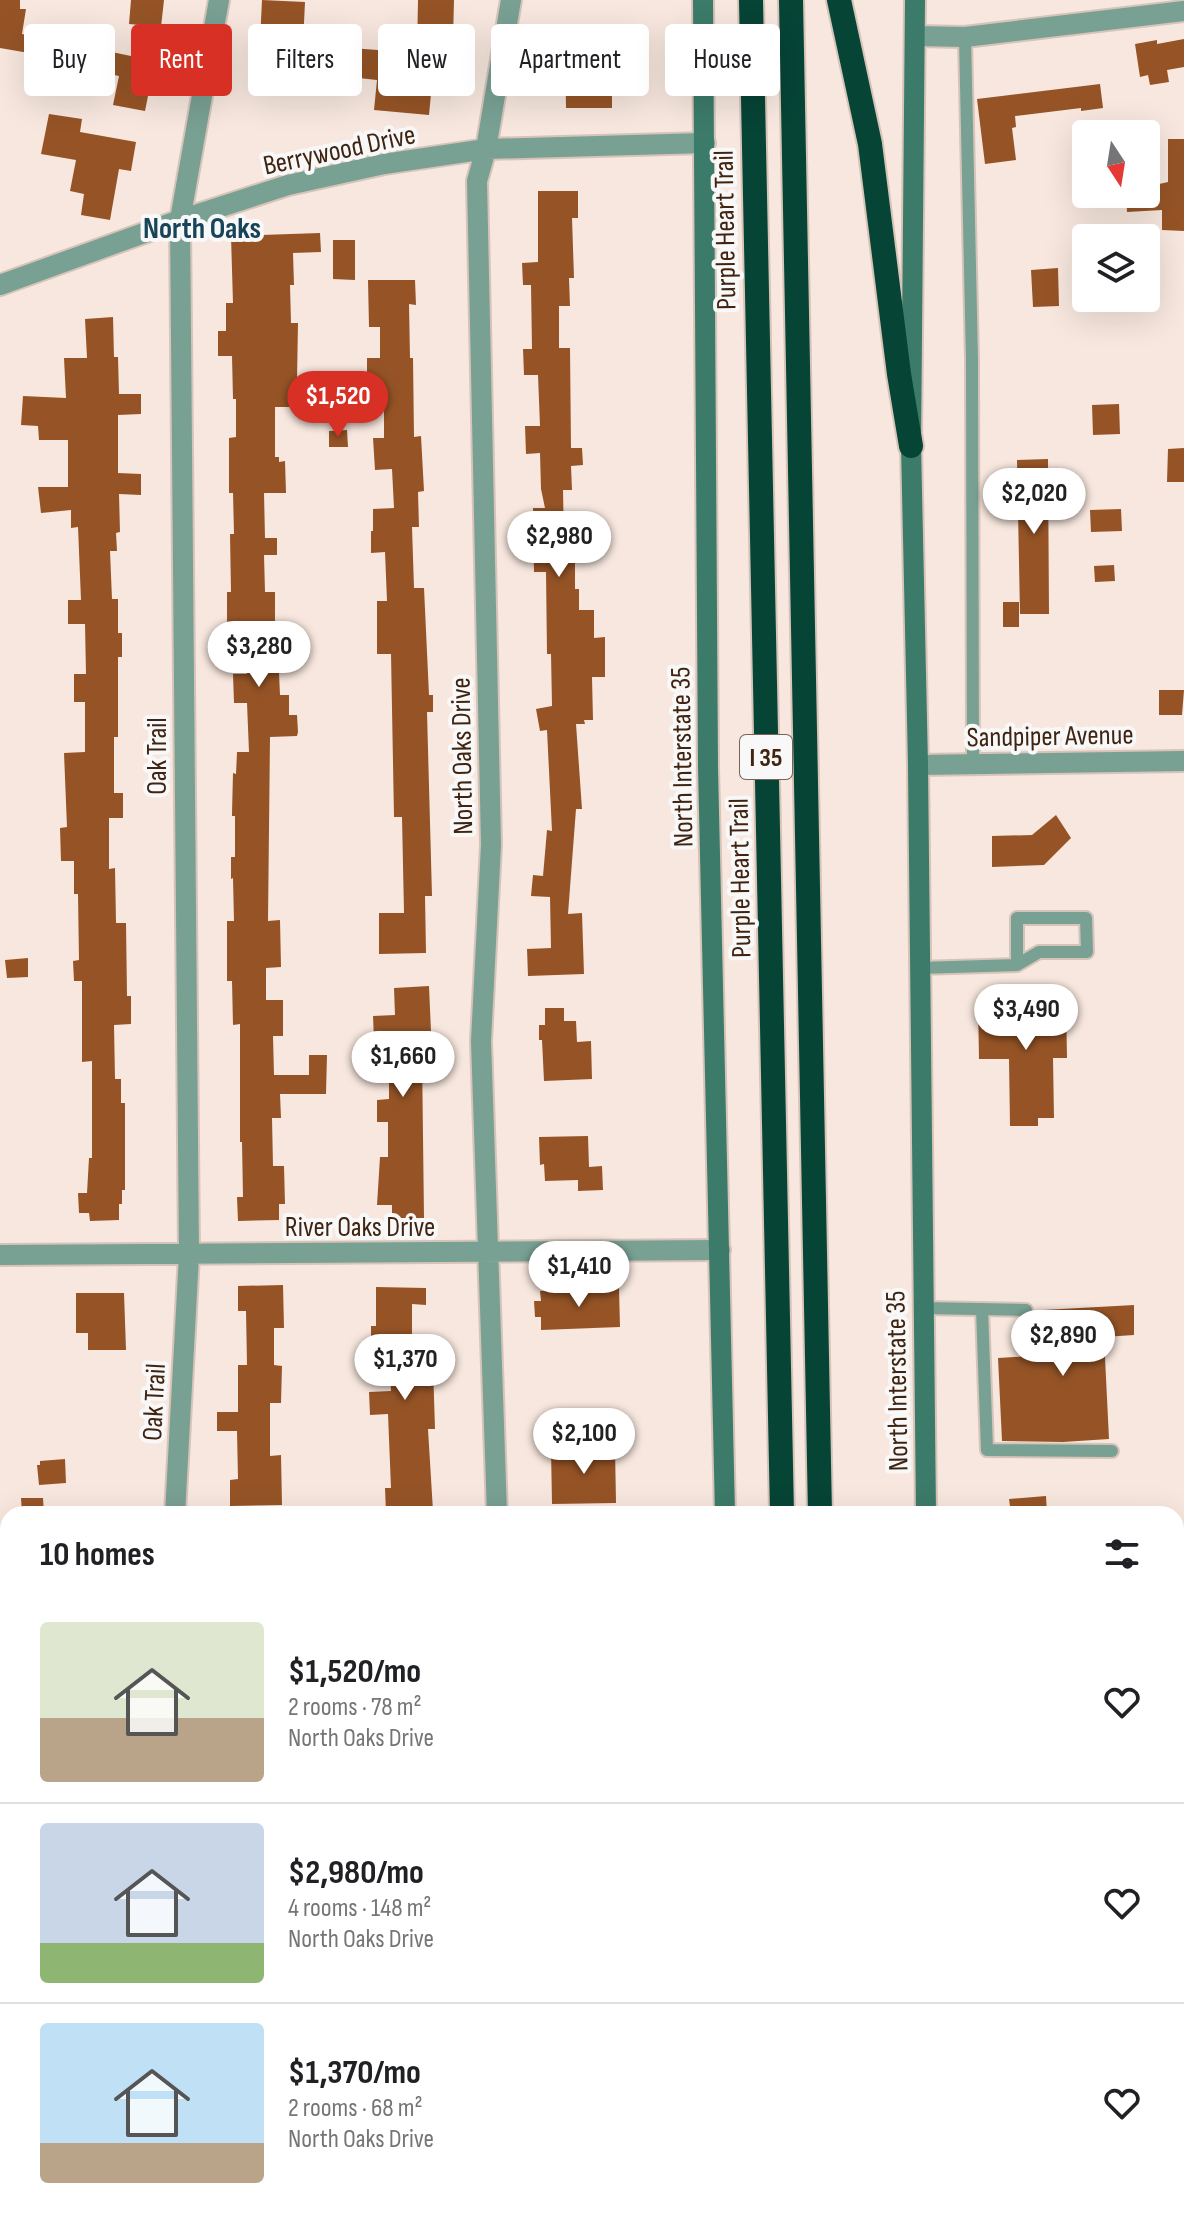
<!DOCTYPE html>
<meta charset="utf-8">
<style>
:root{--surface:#fff;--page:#f6f6f6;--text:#202124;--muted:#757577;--line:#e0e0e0;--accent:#d93025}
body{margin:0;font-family:"Sofia Sans Condensed",sans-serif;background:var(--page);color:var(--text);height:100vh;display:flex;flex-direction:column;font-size:30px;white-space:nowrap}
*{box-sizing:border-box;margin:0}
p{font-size:26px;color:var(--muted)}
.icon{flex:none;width:44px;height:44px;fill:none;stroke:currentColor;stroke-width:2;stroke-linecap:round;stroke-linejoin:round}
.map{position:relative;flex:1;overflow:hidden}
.sheet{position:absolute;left:0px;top:1506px;width:1184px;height:714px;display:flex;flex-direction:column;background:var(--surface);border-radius:24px 24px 0 0;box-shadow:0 8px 32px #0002}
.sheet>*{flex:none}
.guide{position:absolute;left:24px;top:24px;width:1136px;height:72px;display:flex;gap:16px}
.needle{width:52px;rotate:168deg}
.tools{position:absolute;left:1072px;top:120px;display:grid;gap:16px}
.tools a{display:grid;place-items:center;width:88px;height:88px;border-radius:8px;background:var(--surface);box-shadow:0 8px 32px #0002;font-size:40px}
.price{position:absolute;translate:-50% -68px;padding:0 18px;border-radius:28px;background:#fff;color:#222;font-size:26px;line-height:52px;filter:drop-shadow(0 2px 4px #0008)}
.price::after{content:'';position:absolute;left:50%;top:48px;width:24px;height:18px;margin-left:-12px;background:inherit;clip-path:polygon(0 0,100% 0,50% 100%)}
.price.current{background:var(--accent);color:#fff}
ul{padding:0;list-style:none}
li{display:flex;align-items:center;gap:24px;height:200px;padding:0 40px}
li+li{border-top:2px solid var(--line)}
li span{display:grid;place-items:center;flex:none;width:224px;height:160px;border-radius:8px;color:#555}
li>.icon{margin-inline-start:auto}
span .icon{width:96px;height:96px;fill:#fffc;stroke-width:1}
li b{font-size:34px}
h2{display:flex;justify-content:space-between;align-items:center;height:96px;padding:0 40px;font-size:34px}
.chip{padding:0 28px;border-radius:8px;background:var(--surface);box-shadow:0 8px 32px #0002;font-size:28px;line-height:72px}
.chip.current{background:var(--accent);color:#fff}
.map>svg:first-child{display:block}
</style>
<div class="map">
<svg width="1184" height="2219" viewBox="0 0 1184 2219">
<rect width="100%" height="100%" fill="#f7e7de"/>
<path fill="#f8c09f" d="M1176,1863h8v346l-8,1z
M0,2111l8,1v100h654l1,7h-663z"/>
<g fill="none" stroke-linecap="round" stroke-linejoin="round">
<path stroke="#f5adcb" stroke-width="6" d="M58,2212l6,7"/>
</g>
<path fill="#965426" d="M0,0h20v9h6l-4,25 34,7 -4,16 -52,-9z
M131,0h33l-3,27 -32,-3z
M262,0l43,2 -3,62 -43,-2z
M418,0h36l-1,39h-11l-4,56 -7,-1 -2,21 -55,-5 3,-30 -28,-3 2,-29 66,5z
M1184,39v28l-17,3 2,12 -19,3 -2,-10 -8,2 -5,-33 22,-4v4z
M612,47v61h-46l-1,-60z
M102,50l53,11 -10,50 -32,-6 6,-29 -21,-4z
M1100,84l3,24 -22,3v-3l-66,8 1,11 -4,1 4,32 -31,4 -8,-65z
M49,114l33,5 -2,13 56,10 -5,29 -12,-2 -9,51 -29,-5 3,-21 -14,-3 6,-31 -35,-6z
M1168,139h16v92l-22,-1v-20l-35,2 -1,-18h20v-7l22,-5z
M538,191h40v27h-6l2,60h-5l1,28h-11v42h11l1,100h11l1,17 -12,1 1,24h-9l1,51h11v48h4v21h15v28l11,-1v40h-13l1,43h-9l1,4h-9l6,85h-6l-8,105 14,-1 2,61 -56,2 -1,-27 24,-1 -1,-51 -19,-1 2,-21 10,1 4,-46 5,1 -5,-101 -7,1 -4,-22 16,-3 -1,-52h-4l-1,-82h-12l-1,-64h12l-4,-19 -1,-36 -14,1 -1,-28h15l-2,-51h-14l-1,-26h9l-1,-64h-8l-1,-22 16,-1z
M320,233l1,19 -28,1 1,32h-4l1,38h7l-1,57h3l1,27h-26v50h4v5l6,-1 1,32h-22l1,45h12v17h-13l1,37h10v30h-4l1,51h7l1,22h9v20h8l1,17 -1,4 -27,1 -2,184 12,-1 1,47 -15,1v32h17v36h-10l1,39h35v-20h18l-1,39h-46l1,24h-9l1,48h11l1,38h-6v16l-41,1 -1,-24h6l-1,-55h-2v-118l-7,1 -1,-44h-5v-60h7l-1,-43 -2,1v-22h4v-41h-3v-3l1,-40 3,1 1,-22h12l-2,-49h-13l-1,-29h14l-2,-40h-3v-8h-15v-34h4l-1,-58h4l-1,-41h-4v-55l7,-1v-38h-3l-1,-43h-14v-25h8v-28h7l-2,-67z
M333,240h22v40l-22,-1z
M1058,268l1,38 -26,1 -2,-37z
M368,280h47l1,25 -7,-1 1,54h3l1,79 7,-1 3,55 -6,1 1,35h-7l2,61h10l5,107h4v17h-6l5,184h-7l1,57 -47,1v-41h25l-2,-96h-8l-3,-163h-14v-53h10l-2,-49 -14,1v-22h2v-22l21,-1 -2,-39 -17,1 -2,-32h11v-40h-17v-40h13v-31h-11z
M113,317l1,40h4l1,37h22v20l-23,1v58l23,1v21l-22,-1 1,38 -4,1 1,18h-7l2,48h6v34h4v24h-4v80h-4v56h9v25h-14v51l6,-1 1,55h10l1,73h4v28l-17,1 1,54h6v24h4v87h-3v14h-3v16l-29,1 -1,-8h-10l-1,-20h9l2,-35h3v-97l-10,1v-81h-8l-1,-20 6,-1 -1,-66h-4v-33h-13l-1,-33 7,-1 -3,-74 21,-1v-50h-11v-28h12l-1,-50h-17v-24h13l-3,-73 -7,1v-18l-30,3 -3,-26h30v-47h-29l-1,-14 -17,-1 2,-29 43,2 -2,-40h23l-2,-39z
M1119,404l1,30 -27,1 -1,-30z
M347,430l1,17h-19v-16z
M1184,448v34h-17l1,-33z
M1048,459l1,155h-29l-3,-154z
M1121,509l1,22 -31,1 -1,-22z
M1114,565l1,16 -20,1 -1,-16z
M1003,602h16v25h-16z
M1159,690h25l-2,25h-23z
M1056,815l15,23 -27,27 -52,2v-31l40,-1z
M28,958v19l-21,1 -2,-18z
M429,986l3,68h-10l2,164h-32v-13h-15l3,-48h8v-35h-11v-22l12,-1v-35l-25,1 -1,-23 11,-1 -1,-25 22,-1 -1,-27z
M1066,1001l1,57h-14l1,60h-16v8h-28l-1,-67h-30l-1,-56z
M545,1008h19v13h12l1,21 14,-1 1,38 -48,2 -2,-41h-3v-15h6z
M588,1136l1,31 13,-1 1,24 -25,1v-11l-33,1 -1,-17 -4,1 -1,-28z
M283,1285l1,43h-10v37l8,1 -1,37h-11v53l11,-1 1,50 -52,1v-26l8,-1 -1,-48h-20v-19h21v-47h9l-1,-54h-8v-25z
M376,1287l50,1v17l-14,-1v62h21l2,63h-7l5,82 -47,2 -1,-25h6l-3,-74 -18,1 -1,-23 22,-1 -2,-45h-18v-20h5z
M619,1288l1,39 -79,3v-13h-6l-1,-16h7l-1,-10z
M76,1293h48l2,57h-38v-17h-12z
M1134,1305v30l-30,2 5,102 -46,3 -61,-1 -4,-83 48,-3 -3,-45z
M615,1448l1,55 -64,1 -1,-55z
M65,1459l1,24 -27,2 -2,-20h3v-4z
M1046,1496l1,18h-36l-2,-15z
M21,1498h22l1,16h-22z"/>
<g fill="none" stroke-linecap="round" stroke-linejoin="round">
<defs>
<path id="service" d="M965,37l7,323 1,404
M920,968l97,-3 22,-13h48l-1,-34h-69v47
M923,1308l103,2
M982,1309l5,141 125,1"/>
<path id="minor" d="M915,36l50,1 219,-26
M0,285l180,-65 108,-35 96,-21 102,-15 219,-6
M918,765l266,-4
M0,1255l720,-5
M175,1514l14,-259 -9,-1035 39,-220
M497,1514l-16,-473 10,-196 -14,-664 9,-32 25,-149
M1176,1596h8
M0,1622l8,-2
M0,1922l8,1"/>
<path id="secondary" d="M703,0l5,767 17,747
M915,0l-4,446 7,319 8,749
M712,2212l1,7
M945,2212v7"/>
<path id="motorway" d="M751,0l31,1514
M791,0l29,1514
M839,0l31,144 29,230 12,72
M789,2219v-7
M830,2219v-7"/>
</defs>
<use href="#service" stroke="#d6c4b9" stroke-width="16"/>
<use href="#minor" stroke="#d6c4b9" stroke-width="24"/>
<use href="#secondary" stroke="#d6c4b9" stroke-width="24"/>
<use href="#motorway" stroke="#d6c4b9" stroke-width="28"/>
<use href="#service" stroke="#78a093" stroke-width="12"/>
<use href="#minor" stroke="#78a093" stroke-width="20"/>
<use href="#secondary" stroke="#3c7b69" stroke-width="20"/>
<use href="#motorway" stroke="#064436" stroke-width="24"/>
</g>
<g text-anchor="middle" stroke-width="8" stroke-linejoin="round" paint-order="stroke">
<rect fill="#f8f8f8" stroke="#776456" stroke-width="2" x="740" y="735" width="52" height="44" rx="6"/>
<g font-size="26" font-weight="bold" fill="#402411">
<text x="766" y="766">I 35</text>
</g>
<g font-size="28" fill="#402411" stroke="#f8f8f8">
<text transform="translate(339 149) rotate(-12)" y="10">Berrywood Drive</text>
<text transform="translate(724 230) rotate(-91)" y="10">Purple Heart Trail</text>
<text transform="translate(1050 735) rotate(-1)" y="10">Sandpiper Avenue</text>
<text transform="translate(156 756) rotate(-90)" y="10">Oak Trail</text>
<text transform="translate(461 756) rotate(-91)" y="10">North Oaks Drive</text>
<text transform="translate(681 757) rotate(-91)" y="10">North Interstate 35</text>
<text transform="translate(739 878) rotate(-91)" y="10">Purple Heart Trail</text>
<text x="360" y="1236">River Oaks Drive</text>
<text transform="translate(896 1381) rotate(-91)" y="10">North Interstate 35</text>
<text transform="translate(153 1402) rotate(-87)" y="10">Oak Trail</text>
</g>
<g font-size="30" font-weight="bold" fill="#184459" stroke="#f8f8f8">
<text x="202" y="238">North Oaks</text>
</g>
</g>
</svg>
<div class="tools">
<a><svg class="needle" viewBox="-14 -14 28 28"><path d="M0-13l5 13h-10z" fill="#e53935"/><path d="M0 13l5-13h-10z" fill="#757577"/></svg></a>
<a><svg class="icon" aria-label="layers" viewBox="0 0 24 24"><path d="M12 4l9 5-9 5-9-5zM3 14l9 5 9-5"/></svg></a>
</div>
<b class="price current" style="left:338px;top:439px">$1,520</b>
<b class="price" style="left:1034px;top:536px">$2,020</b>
<b class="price" style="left:559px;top:579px">$2,980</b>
<b class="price" style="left:259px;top:689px">$3,280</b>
<b class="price" style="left:1026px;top:1052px">$3,490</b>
<b class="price" style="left:403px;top:1099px">$1,660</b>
<b class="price" style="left:579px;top:1309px">$1,410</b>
<b class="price" style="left:1063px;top:1378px">$2,890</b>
<b class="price" style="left:405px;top:1402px">$1,370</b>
<b class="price" style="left:584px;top:1476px">$2,100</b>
<div class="guide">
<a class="chip">Buy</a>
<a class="chip current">Rent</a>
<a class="chip">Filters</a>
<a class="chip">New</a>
<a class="chip">Apartment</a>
<a class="chip">House</a>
</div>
<section class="sheet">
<h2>10 homes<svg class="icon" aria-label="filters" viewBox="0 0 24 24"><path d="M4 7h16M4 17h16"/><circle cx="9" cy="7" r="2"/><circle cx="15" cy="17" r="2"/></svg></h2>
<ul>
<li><span style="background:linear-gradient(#dfe7d0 60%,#b9a48a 0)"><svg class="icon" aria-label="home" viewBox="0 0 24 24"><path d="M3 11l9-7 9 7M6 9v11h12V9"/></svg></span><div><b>$1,520/mo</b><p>2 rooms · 78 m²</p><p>North Oaks Drive</p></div><svg class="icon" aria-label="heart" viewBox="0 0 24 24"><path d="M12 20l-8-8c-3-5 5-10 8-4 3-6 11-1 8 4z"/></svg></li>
<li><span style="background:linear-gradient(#c9d6e8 75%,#8fb573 0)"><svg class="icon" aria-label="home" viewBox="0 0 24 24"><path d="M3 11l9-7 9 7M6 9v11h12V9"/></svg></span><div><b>$2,980/mo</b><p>4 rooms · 148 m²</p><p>North Oaks Drive</p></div><svg class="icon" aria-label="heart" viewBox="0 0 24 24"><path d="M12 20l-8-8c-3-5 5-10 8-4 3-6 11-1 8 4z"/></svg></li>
<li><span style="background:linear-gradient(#bfe0f5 75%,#b9a48a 0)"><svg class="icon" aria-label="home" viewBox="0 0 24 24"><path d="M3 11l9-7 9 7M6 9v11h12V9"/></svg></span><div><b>$1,370/mo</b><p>2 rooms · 68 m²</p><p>North Oaks Drive</p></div><svg class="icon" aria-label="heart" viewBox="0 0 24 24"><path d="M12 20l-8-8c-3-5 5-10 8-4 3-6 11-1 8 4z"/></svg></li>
</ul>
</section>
</div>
